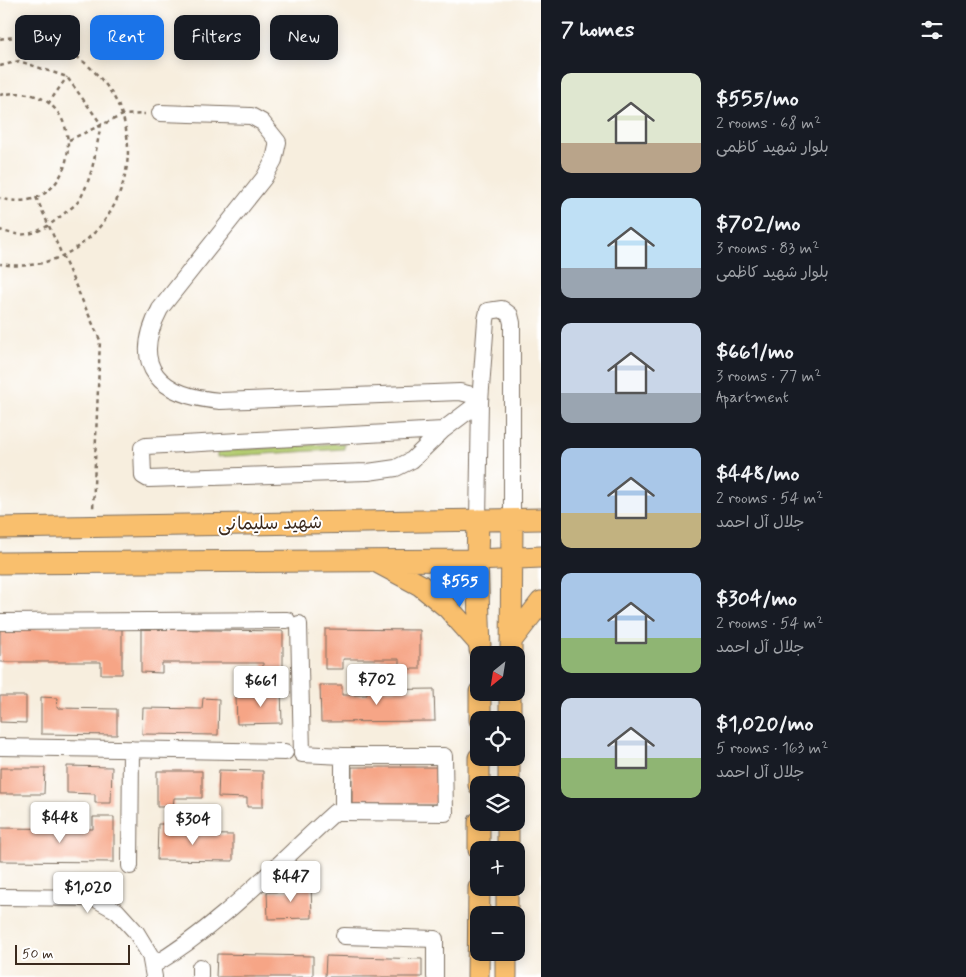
<!DOCTYPE html>
<meta charset="utf-8">
<style>
:root{--surface:#171b24;--page:#20242c;--text:#f1f3f6;--muted:#9ea1a6;--accent:#1a73e8}
body{margin:0;font-family:Mynerve,"Playpen Sans Arabic",sans-serif;background:var(--page);color:var(--text);height:100vh;display:flex;flex-direction:column;font-size:19px;white-space:nowrap}
*{box-sizing:border-box;margin:0}
p{font-size:16px;color:var(--muted)}
.icon{flex:none;width:28px;height:28px;fill:none;stroke:currentColor;stroke-width:2;stroke-linecap:round;stroke-linejoin:round}
.map{position:relative;flex:1;overflow:hidden}
.drawer{display:flex;flex-direction:column;background:var(--surface);width:425px}
.drawer>*{flex:none}
.hud{position:absolute;left:15px;top:15px;width:450px;height:45px;display:flex;gap:10px}
.needle{width:32px;rotate:210deg}
.tools{position:absolute;left:470px;top:646px;display:grid;gap:10px}
.tools a{display:grid;place-items:center;width:55px;height:55px;border-radius:10px;background:var(--surface);box-shadow:0 2px 12px #0003;font-size:25px}
.scale{position:absolute;left:15px;bottom:12px;width:115px;box-sizing:border-box;padding-left:5px;border:2px solid #3b2a1e;border-top:0;font-size:14px;line-height:18px;white-space:nowrap;color:#3b2a1e;-webkit-text-stroke:4px #fff;paint-order:stroke}
.price{position:absolute;translate:-50% -42px;padding:0 11px;border-radius:5px;background:#fff;color:#222;font-size:16px;line-height:32px;filter:drop-shadow(0 1px 2px #0008)}
.price::after{content:'';position:absolute;left:50%;top:30px;width:15px;height:11px;margin-left:-8px;background:inherit;clip-path:polygon(0 0,100% 0,50% 100%)}
.price.on{background:var(--accent);color:#fff}
ul{padding:0;list-style:none}
li{display:flex;align-items:center;gap:15px;height:125px;padding:0 20px}
li span{display:grid;place-items:center;flex:none;width:140px;height:100px;border-radius:10px;color:#555}
li>.icon{margin-inline-start:auto}
span .icon{width:60px;height:60px;fill:#fffc;stroke-width:1}
li b{font-size:21px}
h2{display:flex;justify-content:space-between;align-items:center;height:60px;padding:0 20px;font-size:21px}
.pill{padding:0 18px;border-radius:10px;background:var(--surface);box-shadow:0 2px 12px #0003;font-size:18px;line-height:45px}
.pill.on{background:var(--accent);color:#fff}
main{display:flex;flex:1;min-height:0}
.map>svg:first-child{display:block}
</style>
<main>
<div class="map">
<svg width="541" height="977" viewBox="0 0 541 977">
<rect width="100%" height="100%" fill="#fff"/>
<filter id="ink" filterUnits="userSpaceOnUse"><feTurbulence type="fractalNoise" baseFrequency=".02" numOctaves="2"/><feDisplacementMap in="SourceGraphic" scale="10" xChannelSelector="R" yChannelSelector="G"/><feConvolveMatrix kernelMatrix="1 2 1 2 8 2 1 2 1" color-interpolation-filters="sRGB"/></filter>
<filter id="wash" filterUnits="userSpaceOnUse"><feTurbulence type="fractalNoise" baseFrequency=".0096" numOctaves="4" result="noise"/><feDisplacementMap in="SourceGraphic" scale="20" xChannelSelector="R" yChannelSelector="G"/><feGaussianBlur stdDeviation="1.12" result="paint"/><feColorMatrix in="noise" values="0 0 0 0 0 0 0 0 0 0 0 0 0 0 0 0 0 1.4 0 .05"/><feComposite in="paint" operator="in"/></filter>
<g filter="url(#wash)">
<rect width="100%" height="100%" fill="#f7eede"/>
<path fill="#b4cc71" stroke="#787b48" d="M344,443v6l-127,8v-6z"/>
<g id="blocks">
<path fill="#f6a586" d="M0,629h122v45h-21v-12h-101z
M141,629l142,2v45l-20,-1v-12h-101v10l-21,-1z
M325,629l95,1v39h-21v-10h-56v10h-18z
M320,685h22v10h25v-5l67,-1 1,32 -114,1z
M265,687h16l1,36 -45,1 -1,-27h29z
M0,696h26v27l-26,-1z
M41,697l17,1 -1,10 60,1v26l-76,-1z
M203,698l16,1 -1,36 -76,-1 1,-26 59,1z
M67,766l45,1 -1,36h-16v-9l-28,-1z
M352,767h85v37h-85z
M0,768h45l-1,26h-44z
M219,770l44,1v36h-16v-9l-29,-1z
M157,771h45v27h-28l-1,9h-16z
M93,817h21v45l-114,-1v-33l93,1z
M158,824h16v10l59,1v26l-76,-1z
M311,881l1,37 -44,1 -1,-27 28,-1v-9z
M217,954l96,2v21h-97z
M326,956l96,3v18h-97z"/>
</g>
</g>
<g filter="url(#ink)">
<use href="#blocks" fill-opacity="0" stroke="#7d6f61" stroke-width="1"/>
<g fill="none" stroke-linecap="round" stroke-linejoin="round">
<defs>
<path id="minor" d="M160,113l91,3 11,6 16,20 -4,18 -10,18 -104,131c-31,59 1,87 60,92l240,-9 12,3 8,7 -2,118
M443,430l-297,16 -4,2 1,28 5,3 220,-7 28,-4 16,-8 31,-30 37,-28 6,-82 2,-9 14,-2 8,6 2,8v197
M0,622l287,-2
M299,624l3,130 41,2
M0,747l285,5
M130,866l1,-117
M0,897l94,1 23,13 19,21 14,23 4,22
M344,936l91,3v38
M152,966c68,-40 124,-101 183,-154h8l102,1 -1,-57h-101v56
M200,977v-10"/>
<path id="major" d="M478,520l-1,40 3,90
M0,528l541,-9
M377,562l43,23 28,23 32,36
M0,563l477,-3 64,-3
M511,641l30,-39
M511,655l1,-135
M480,720v-28
M510,720v-28
M479,785v-27
M509,785v-27
M479,850v-28
M508,850v-28
M507,915v-27
M478,977l1,-89
M506,977v-25"/>
</defs>
<use href="#minor" stroke="#7d6f61" stroke-width="18"/>
<use href="#major" stroke="#7d6f61" stroke-width="23"/>
<path stroke="#7d6f61" stroke-width="2.5" stroke-dasharray="4 4" stroke-linecap="butt" d="M0,39c19,-4 38,1 56,7 18,6 33,19 45,33 67,76 0,202 -101,185
M0,66l19,-5 48,16 34,47c-5,25 -8,52 -21,75 -3,5 -9,9 -14,13 -22,18 -37,29 -66,18
M0,95c96,-20 85,128 0,103
M48,104l19,-27
M69,140l54,-25 22,-1
M36,197l64,143 -7,170"/>
<use href="#minor" stroke="#fff" stroke-width="16"/>
<use href="#major" stroke="#f9bf6d" stroke-width="21"/>
</g>
</g>
<g text-anchor="middle" stroke-width="4" stroke-linejoin="round" paint-order="stroke">
<g font-size="18" fill="#3b2a1e" stroke="#fff">
<text transform="translate(270 523) rotate(-1)" y="6">شهید سلیمانی</text>
</g>
</g>
</svg>
<div class="tools">
<a><svg class="needle" viewBox="-14 -14 28 28"><path d="M0-13l5 13h-10z" fill="#e53935"/><path d="M0 13l5-13h-10z" fill="#9ea1a6"/></svg></a>
<a><svg class="icon" aria-label="locate" viewBox="0 0 24 24"><circle cx="12" cy="12" r="6"/><path d="M12 2v4M12 18v4M2 12h4M18 12h4"/></svg></a>
<a><svg class="icon" aria-label="layers" viewBox="0 0 24 24"><path d="M12 4l9 5-9 5-9-5zM3 14l9 5 9-5"/></svg></a>
<a>+</a>
<a>−</a>
</div>
<div class="scale">50 m</div>
<b class="price on" style="left:460px;top:608px">$555</b>
<b class="price" style="left:377px;top:706px">$702</b>
<b class="price" style="left:261px;top:708px">$661</b>
<b class="price" style="left:60px;top:844px">$448</b>
<b class="price" style="left:193px;top:846px">$304</b>
<b class="price" style="left:291px;top:903px">$447</b>
<b class="price" style="left:88px;top:914px">$1,020</b>
<div class="hud">
<a class="pill">Buy</a>
<a class="pill on">Rent</a>
<a class="pill">Filters</a>
<a class="pill">New</a>
</div>
</div>
<section class="drawer">
<h2>7 homes<svg class="icon" aria-label="filters" viewBox="0 0 24 24"><path d="M4 7h16M4 17h16"/><circle cx="9" cy="7" r="2"/><circle cx="15" cy="17" r="2"/></svg></h2>
<ul>
<li><span style="background:linear-gradient(#dfe7d0 70%,#b9a48a 0)"><svg class="icon" aria-label="home" viewBox="0 0 24 24"><path d="M3 11l9-7 9 7M6 9v11h12V9"/></svg></span><div><b>$555/mo</b><p>2 rooms · 68 m²</p><p>بلوار شهید کاظمی</p></div></li>
<li><span style="background:linear-gradient(#bfe0f5 70%,#9aa5b1 0)"><svg class="icon" aria-label="home" viewBox="0 0 24 24"><path d="M3 11l9-7 9 7M6 9v11h12V9"/></svg></span><div><b>$702/mo</b><p>3 rooms · 83 m²</p><p>بلوار شهید کاظمی</p></div></li>
<li><span style="background:linear-gradient(#c9d6e8 70%,#9aa5b1 0)"><svg class="icon" aria-label="home" viewBox="0 0 24 24"><path d="M3 11l9-7 9 7M6 9v11h12V9"/></svg></span><div><b>$661/mo</b><p>3 rooms · 77 m²</p><p>Apartment</p></div></li>
<li><span style="background:linear-gradient(#a9c7e8 65%,#c2b280 0)"><svg class="icon" aria-label="home" viewBox="0 0 24 24"><path d="M3 11l9-7 9 7M6 9v11h12V9"/></svg></span><div><b>$448/mo</b><p>2 rooms · 54 m²</p><p>جلال آل احمد</p></div></li>
<li><span style="background:linear-gradient(#a9c7e8 65%,#8fb573 0)"><svg class="icon" aria-label="home" viewBox="0 0 24 24"><path d="M3 11l9-7 9 7M6 9v11h12V9"/></svg></span><div><b>$304/mo</b><p>2 rooms · 54 m²</p><p>جلال آل احمد</p></div></li>
<li><span style="background:linear-gradient(#c9d6e8 60%,#8fb573 0)"><svg class="icon" aria-label="home" viewBox="0 0 24 24"><path d="M3 11l9-7 9 7M6 9v11h12V9"/></svg></span><div><b>$1,020/mo</b><p>5 rooms · 163 m²</p><p>جلال آل احمد</p></div></li>
</ul>
</section>
</main>
